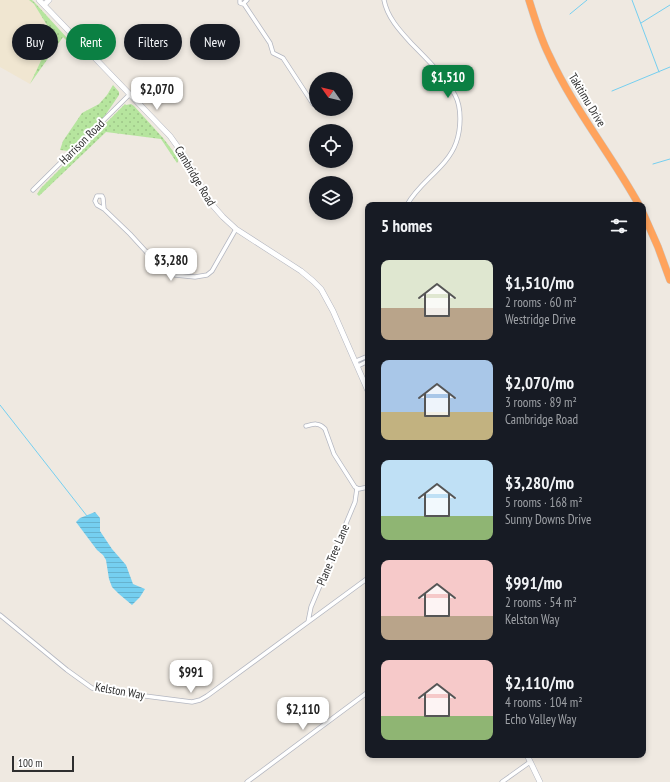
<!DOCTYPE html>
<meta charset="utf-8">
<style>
:root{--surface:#171b24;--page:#242831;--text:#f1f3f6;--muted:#9ea1a6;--accent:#0b8043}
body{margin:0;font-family:"PT Sans Narrow",sans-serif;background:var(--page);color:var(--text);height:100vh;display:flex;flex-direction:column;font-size:15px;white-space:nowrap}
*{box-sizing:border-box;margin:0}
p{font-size:13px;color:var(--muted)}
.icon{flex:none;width:22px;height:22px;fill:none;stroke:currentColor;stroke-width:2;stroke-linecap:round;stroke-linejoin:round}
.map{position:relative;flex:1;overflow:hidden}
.sheet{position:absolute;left:365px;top:202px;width:281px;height:556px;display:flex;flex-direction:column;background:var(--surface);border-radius:8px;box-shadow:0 2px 6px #0003}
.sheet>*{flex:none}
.top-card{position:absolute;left:12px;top:24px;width:293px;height:36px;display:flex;gap:8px}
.needle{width:26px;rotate:304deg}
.tools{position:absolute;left:309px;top:72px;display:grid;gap:8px}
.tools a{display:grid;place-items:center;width:44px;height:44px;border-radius:50%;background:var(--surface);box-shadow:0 2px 6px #0003;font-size:20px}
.scale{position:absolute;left:12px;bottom:10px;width:62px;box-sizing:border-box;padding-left:4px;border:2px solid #2e2e2e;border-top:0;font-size:11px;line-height:14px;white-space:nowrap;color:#2e2e2e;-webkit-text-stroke:3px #fff;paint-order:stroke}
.price{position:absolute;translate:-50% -34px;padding:0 9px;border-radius:8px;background:#fff;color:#222;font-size:13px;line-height:26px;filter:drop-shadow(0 1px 2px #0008)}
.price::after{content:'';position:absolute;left:50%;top:24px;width:12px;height:9px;margin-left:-6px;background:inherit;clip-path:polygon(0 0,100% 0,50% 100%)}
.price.active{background:var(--accent);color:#fff}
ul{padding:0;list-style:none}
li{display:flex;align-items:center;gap:12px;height:100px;padding:0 16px}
li span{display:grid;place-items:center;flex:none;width:112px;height:80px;border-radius:8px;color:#555}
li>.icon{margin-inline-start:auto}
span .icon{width:48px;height:48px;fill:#fffc;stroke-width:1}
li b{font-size:17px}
h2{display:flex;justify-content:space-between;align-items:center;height:48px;padding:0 16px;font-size:17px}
.chip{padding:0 14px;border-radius:18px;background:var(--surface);box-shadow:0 2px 6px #0003;font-size:14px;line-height:36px}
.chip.active{background:var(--accent);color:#fff}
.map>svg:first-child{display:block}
</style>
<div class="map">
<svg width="670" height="782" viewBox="0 0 670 782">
<defs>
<pattern id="grass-dots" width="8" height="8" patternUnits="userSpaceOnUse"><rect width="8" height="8" fill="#b6e59e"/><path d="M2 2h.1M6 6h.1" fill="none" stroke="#9dc588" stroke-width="1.8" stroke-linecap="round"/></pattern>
<pattern id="water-rules" width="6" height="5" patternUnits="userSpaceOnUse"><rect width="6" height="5" fill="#75cff0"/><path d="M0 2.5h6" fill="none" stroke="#66b2ce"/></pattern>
</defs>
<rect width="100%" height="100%" fill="#efe9e1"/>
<path fill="#f0e6d1" d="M0,0h29l5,4 19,31 -23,49 -30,-17z"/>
<path fill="url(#grass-dots)" d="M29,0h3l4,4 32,35 -1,2 -4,-4 -33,47 23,-49 -19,-31z
M113,85l6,7v3l-15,22 -35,34 -9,-1 3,-9 19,-28 17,-9 8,-9z
M125,104l1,1 5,-1 3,2 29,32 16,21 -2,4 -16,-24 -55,-7 -67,64 -2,-2 4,-6z"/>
<path fill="url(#water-rules)" d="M95,512l5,6v13l12,18 14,16 7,19 12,5 -5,8 -8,8 -13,-11 -7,-7 -3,-8 -3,-19 -3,-5 -6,-5 -21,-28 4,-4z"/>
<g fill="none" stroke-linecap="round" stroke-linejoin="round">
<path stroke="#75cff0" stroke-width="1" d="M632,0l27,72
M570,14l17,-14
M641,23l29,-18
M612,91l58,-24
M653,164l17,-5
M0,405l87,111"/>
<defs>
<path id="street" d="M240,0v3l3,1 4,-4
M384,0c3,17 16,31 27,43 15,15 34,34 44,52 7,13 6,34 1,48 -9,25 -37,39 -49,62
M244,4l26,39 3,10 10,5 30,46
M33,190l97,-96
M104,209l-1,-11 -1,-2h-5l-2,5 2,4 7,4 26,25 32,35 13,6 20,2 12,-2 5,-4 24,-42
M356,361l12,-5
M358,366l10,-5
M306,426c7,-2 13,-4 19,3l9,25 21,33 4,2 9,-2
M0,615l67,55 25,18 14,3 86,11 8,-2 7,-4 161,-118
M308,622l3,-15 44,-105 2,-14
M247,782l121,-90
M502,782l28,-20"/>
<path id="secondary" d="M39,0l131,136 15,21 23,43 15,17 13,12 65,42 12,10 8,8 12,22 35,80
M44,5l5,-5
M527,755l13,27"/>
<path id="highway" d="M529,0c6,19 11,37 20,55 24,53 62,99 90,150
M643,213l15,34 12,33"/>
</defs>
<use href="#street" stroke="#b4b7c1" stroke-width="5"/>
<use href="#secondary" stroke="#b4b7c1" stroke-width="6"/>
<use href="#highway" stroke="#c9c9c9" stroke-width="8"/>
<use href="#street" stroke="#fff" stroke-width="3.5"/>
<use href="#secondary" stroke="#fff" stroke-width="5"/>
<use href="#highway" stroke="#ffa35c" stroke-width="7"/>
</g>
<g text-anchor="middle" stroke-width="4" stroke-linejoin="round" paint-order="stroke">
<g font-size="12" fill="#2e2e2e" stroke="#fff">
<text transform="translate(587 100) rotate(59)" y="4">Takitimu Drive</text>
<text transform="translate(82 142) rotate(-45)" y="4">Harrison Road</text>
<text transform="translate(195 176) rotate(59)" y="4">Cambridge Road</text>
<text transform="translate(333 555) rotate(-67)" y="4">Plane Tree Lane</text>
<text transform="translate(120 691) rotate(10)" y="4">Kelston Way</text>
</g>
</g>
</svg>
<div class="tools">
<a><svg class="needle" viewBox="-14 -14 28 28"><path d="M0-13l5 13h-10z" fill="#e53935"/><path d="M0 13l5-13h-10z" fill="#9ea1a6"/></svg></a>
<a><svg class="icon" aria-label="locate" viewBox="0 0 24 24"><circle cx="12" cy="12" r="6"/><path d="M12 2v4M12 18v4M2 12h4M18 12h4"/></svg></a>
<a><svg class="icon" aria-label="layers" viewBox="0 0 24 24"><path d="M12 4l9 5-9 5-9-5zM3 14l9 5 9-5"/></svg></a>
</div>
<div class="scale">100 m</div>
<b class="price active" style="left:448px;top:99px">$1,510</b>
<b class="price" style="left:157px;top:111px">$2,070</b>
<b class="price" style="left:171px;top:282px">$3,280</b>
<b class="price" style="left:191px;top:694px">$991</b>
<b class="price" style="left:303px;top:731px">$2,110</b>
<div class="top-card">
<a class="chip">Buy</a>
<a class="chip active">Rent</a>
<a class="chip">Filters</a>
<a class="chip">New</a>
</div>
<section class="sheet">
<h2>5 homes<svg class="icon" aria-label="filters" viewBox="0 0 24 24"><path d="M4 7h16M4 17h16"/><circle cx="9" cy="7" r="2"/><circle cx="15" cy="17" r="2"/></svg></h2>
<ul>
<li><span style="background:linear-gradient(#dfe7d0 60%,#b9a48a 0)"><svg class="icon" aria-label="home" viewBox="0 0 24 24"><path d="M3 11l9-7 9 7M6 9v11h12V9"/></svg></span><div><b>$1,510/mo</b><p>2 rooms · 60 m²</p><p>Westridge Drive</p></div></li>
<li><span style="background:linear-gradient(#a9c7e8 65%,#c2b280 0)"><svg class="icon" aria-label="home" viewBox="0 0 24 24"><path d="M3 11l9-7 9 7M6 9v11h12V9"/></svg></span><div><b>$2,070/mo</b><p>3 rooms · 89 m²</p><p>Cambridge Road</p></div></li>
<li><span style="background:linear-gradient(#bfe0f5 70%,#8fb573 0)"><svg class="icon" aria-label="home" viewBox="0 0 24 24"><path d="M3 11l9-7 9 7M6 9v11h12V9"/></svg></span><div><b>$3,280/mo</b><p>5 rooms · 168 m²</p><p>Sunny Downs Drive</p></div></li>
<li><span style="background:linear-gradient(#f6c9c9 70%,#b9a48a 0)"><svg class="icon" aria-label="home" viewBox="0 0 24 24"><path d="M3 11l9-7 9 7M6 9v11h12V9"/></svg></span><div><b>$991/mo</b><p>2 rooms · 54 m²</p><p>Kelston Way</p></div></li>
<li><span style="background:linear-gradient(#f6c9c9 70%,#8fb573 0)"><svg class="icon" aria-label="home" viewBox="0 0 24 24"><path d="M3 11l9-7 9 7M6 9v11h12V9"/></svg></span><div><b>$2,110/mo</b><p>4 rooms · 104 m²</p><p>Echo Valley Way</p></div></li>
</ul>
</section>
</div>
